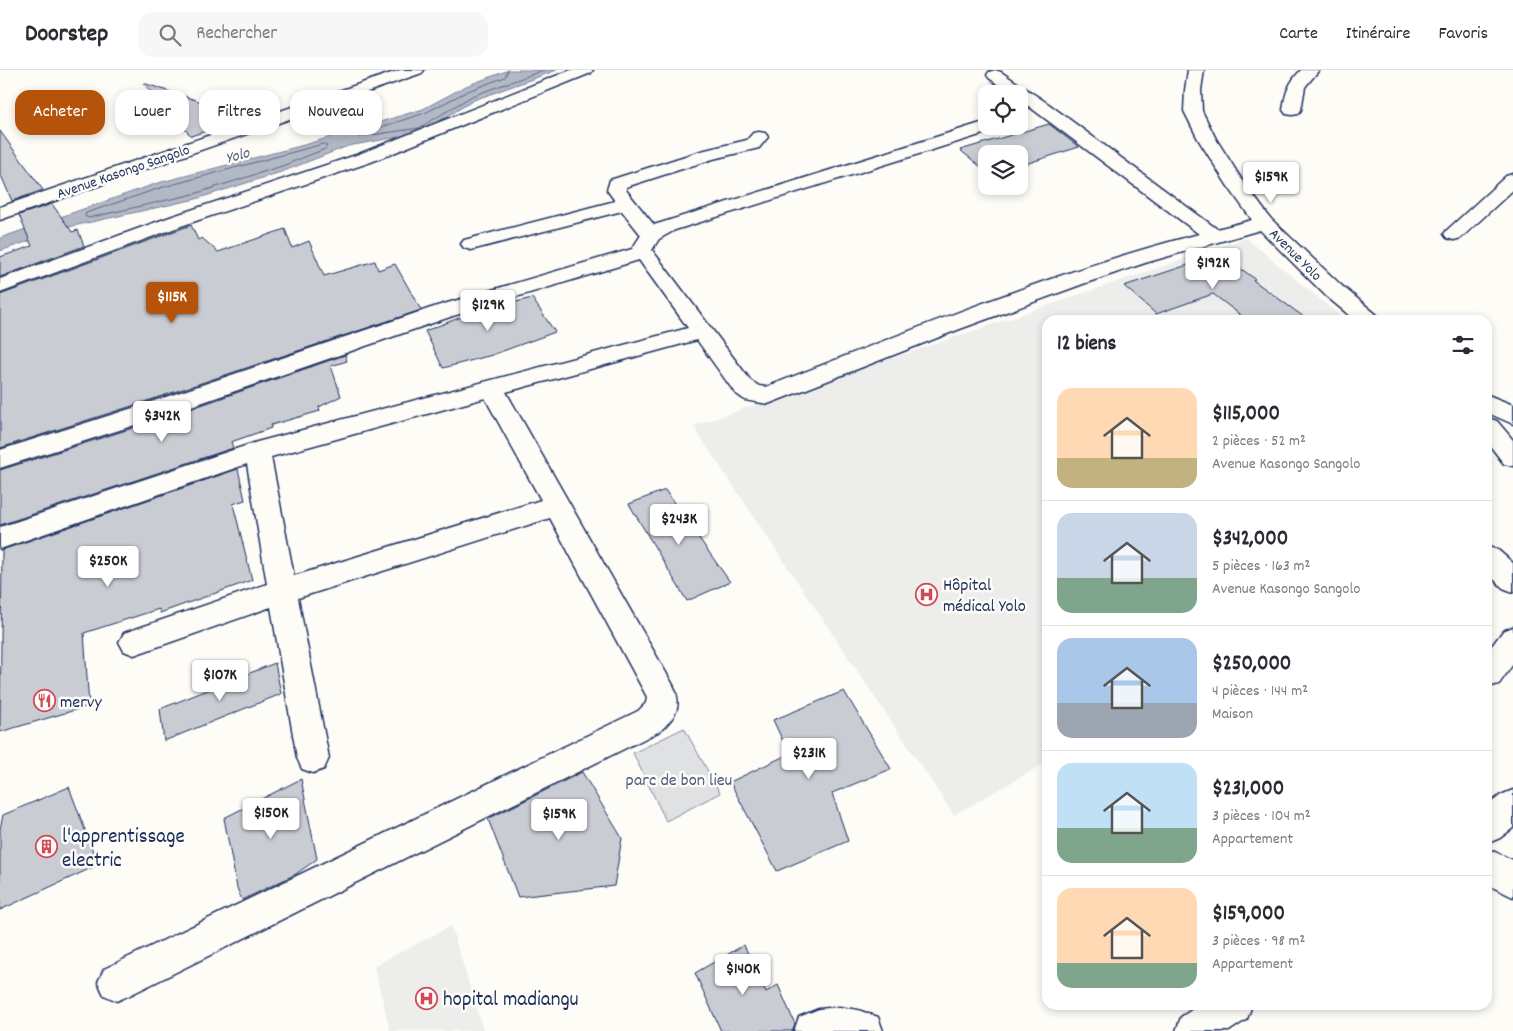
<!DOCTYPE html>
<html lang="fr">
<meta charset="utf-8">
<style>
:root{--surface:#fff;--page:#f7f7f7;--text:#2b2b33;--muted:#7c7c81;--line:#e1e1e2;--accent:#b45309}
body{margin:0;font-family:Dekko,sans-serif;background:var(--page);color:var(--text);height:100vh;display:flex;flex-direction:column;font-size:19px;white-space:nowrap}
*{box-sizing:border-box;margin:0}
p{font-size:16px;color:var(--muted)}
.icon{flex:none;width:28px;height:28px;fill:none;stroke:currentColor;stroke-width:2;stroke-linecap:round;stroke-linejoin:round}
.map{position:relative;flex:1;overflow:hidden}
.side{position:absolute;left:1042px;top:245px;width:450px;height:695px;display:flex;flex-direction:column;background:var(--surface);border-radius:15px;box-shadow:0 2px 8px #0003}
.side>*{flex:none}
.guide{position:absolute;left:15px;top:20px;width:475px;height:45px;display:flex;gap:10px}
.controls{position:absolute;left:978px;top:15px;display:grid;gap:10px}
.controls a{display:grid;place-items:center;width:50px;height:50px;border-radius:10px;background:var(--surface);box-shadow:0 2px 8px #0003;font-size:25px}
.price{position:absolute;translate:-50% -42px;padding:0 11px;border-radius:5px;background:#fff;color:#222;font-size:16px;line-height:32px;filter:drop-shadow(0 1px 2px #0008)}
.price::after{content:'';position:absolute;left:50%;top:30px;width:15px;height:11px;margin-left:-8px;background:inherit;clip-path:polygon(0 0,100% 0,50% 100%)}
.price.selected{background:var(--accent);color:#fff}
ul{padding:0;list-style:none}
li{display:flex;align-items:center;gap:15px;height:125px;padding:0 15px}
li+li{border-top:1px solid var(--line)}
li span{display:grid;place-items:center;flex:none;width:140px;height:100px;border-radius:15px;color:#555}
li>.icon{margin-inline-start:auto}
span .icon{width:60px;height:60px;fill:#fffc;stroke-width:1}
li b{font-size:21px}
h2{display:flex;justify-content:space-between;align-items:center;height:60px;padding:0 15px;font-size:21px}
.tag{padding:0 18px;border-radius:15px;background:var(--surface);box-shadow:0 2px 8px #0003;font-size:18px;line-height:45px}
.tag.selected{background:var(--accent);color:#fff}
header{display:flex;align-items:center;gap:30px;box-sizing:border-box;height:70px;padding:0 25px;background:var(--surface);border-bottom:1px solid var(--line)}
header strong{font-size:24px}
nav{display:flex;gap:28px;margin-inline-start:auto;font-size:18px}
.search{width:350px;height:45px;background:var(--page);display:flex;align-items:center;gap:12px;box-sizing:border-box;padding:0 18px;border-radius:15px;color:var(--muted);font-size:19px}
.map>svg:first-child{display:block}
</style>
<header>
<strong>Doorstep</strong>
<div class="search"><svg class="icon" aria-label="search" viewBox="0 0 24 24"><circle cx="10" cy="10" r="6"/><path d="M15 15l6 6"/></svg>Rechercher</div>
<nav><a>Carte</a><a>Itinéraire</a><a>Favoris</a></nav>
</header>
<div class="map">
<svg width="1513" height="961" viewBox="0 0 1513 961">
<rect width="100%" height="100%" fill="#fdfcf7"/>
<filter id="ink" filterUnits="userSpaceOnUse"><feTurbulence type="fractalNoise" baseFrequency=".02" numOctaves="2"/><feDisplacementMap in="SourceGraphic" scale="10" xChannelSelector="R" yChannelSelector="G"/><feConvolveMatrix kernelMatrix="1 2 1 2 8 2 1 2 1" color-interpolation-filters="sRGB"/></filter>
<g filter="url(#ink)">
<path fill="#edeeec" d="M1246,168l99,82h-297l-1,442 -93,53 -261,-389z
M451,856l32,103 -4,2h-89l-16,-65z"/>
<path fill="#e0e1e3" stroke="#7e88a0" d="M684,658l36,65 -54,28 -33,-68z"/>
<path fill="#b3b8c5" stroke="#76819c" d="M509,0h48l-83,30 -54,33 -72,13 -64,25 -88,28 -123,27 -73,25v-13l158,-55 146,-38 119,-36 43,-23z"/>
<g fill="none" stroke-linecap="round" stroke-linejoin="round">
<path stroke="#586687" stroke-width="1" d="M508,0l-3,7 -37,14 -43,22 -66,21 -1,3 61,-9 53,-32 72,-26
M324,74l3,2 -2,3 -43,17 -88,28 -106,24 -3,-2 1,-3 74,-25z"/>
</g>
<path fill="#c9ccd3" stroke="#1b2f5e" d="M143,13l105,34 -57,19z
M1049,54l30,23 -60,19v-12h-33v17l-26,-21z
M0,61l43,59 -31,11 -12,-28z
M52,134l20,28 6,-2 6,16 -84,31v-20l32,-11 -13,-31z
M191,155l7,15 4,-2 16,14 67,-23 7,19 17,-7 15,35 51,-15 3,9 17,-6 26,46 -286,95 -135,43v-153z
M1221,184l34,25 -2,1 55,40h-61l-34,-26 -57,20 -32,-28z
M532,228l23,34 -63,23 -49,13 -18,-37 44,-17z
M345,285l2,6 -16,5 10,30 -22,11 1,4 -49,14v3l-40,14 2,6 -233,77v-55l155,-49z
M238,399l7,31 -12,4 19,76 -92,33 -1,-4 -75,24 5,73 -89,26 2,-182z
M665,420l65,92 -43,19 -58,-97z
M275,593l6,31 -117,47 -4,-32z
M844,621l47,78 -59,24 16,48 -71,30 -47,-89 59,-28 -16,-34z
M582,702l40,66 -8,48 -96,11 -30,-78z
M301,709l16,80 -21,15 -54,26 -5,-12 -13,-70z
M69,717l29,78 -98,45v-81l3,-14z
M744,875l22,47 12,-7 17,39 -3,7h-71l-26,-58z"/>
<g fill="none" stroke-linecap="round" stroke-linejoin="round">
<defs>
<path id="minor" d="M400,0h24l-2,3 -422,147v-13z
M571,0h22l-2,3 -220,89 -187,63 -184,68v-14l170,-62 189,-63z
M995,0l6,2 49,33 167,124 35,-9 -25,-35 -29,-46 -14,-28 1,-21 3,-20h16l-3,20 1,21 14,28 28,44 27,36 71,67 35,29 3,5h-25l-29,-24 -66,-66 -115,33 -62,21 -123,45 -192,75 -23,-4 -10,-7 -38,-53 -191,52 167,293c10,22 3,31 -13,46l-530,264 -13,6 -13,-6 -6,-13 6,-13 534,-258 8,-8 1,-6 -97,-179 -252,80 31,160 -5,11 -11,4 -11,-4 -5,-11 -26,-151 -137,48 -10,-4 -5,-9 5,-9 143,-49 -20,-120 -247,85v-22l257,-85 431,-114 -49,-68 -186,56 -299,103 -154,49v-18l136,-43 301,-101 195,-57 9,-14 -19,-24 -151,39 -7,-2 -3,-4 3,-4 151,-39 -8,-11 3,-10 91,-29 46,-11 6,-7 6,-1 6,1 3,4 -9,11 -46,11 -87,28v3l28,35 330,-103h2v4h13l-3,4 -321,100 -16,9 -7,11 99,131 8,5 7,1c142,-55 285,-115 433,-153l-180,-135v-5h-8l-22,-16 -2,-3 2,-3zM485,328l56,102 -247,76 -23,-119z
M1301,0h18l-14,17 -4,23 -3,4 -6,1 -6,-1 -3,-4c2,-17 6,-28 18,-40z
M1513,104v16l-52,48 -7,2 -7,-2 -3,-4 3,-4 59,-54z
M1488,325l25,10v19l-25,-11z
M1488,348l9,3 16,19v26l-9,-2 -16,-21z
M1488,477l10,3 15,13v29l-10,-4 -15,-14z
M1488,779l25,11v37l-25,-12z
M839,937l19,3 20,7 5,14h-89l5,-14 20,-8z"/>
<path id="major" d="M1513,557v37l-14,20 -11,3v-36l15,-20z
M1513,720v38l-13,10 -12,5v-38l13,-10z
M1199,935h53l-5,14 -18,12h-53l5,-14z"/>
</defs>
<use href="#minor" stroke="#1b2f5e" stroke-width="3"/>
<use href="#major" stroke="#1b2f5e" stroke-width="3"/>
<use href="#minor" fill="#fdfcf7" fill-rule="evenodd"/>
<use href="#major" fill="#fdfcf7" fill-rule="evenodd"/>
</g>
</g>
<defs>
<symbol id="hospital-ring" viewBox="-11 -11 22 22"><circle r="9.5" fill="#fdfcf7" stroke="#d1495b" stroke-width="1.5"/><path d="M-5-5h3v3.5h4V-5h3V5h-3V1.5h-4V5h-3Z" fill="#d1495b"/></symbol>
<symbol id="restaurant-ring" viewBox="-11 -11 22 22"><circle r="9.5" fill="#fdfcf7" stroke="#d1495b" stroke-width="1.5"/><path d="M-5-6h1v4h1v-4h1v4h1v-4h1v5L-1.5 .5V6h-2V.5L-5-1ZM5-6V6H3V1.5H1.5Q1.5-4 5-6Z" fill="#d1495b"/></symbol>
<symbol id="building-ring" viewBox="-11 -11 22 22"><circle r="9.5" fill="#fdfcf7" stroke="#d1495b" stroke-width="1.5"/><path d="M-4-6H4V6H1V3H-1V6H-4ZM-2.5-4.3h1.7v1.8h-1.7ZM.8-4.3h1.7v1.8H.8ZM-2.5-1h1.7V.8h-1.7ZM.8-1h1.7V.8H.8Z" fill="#d1495b"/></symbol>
</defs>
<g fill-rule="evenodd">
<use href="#hospital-ring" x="914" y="512" width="25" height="25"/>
<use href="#restaurant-ring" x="32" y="618" width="25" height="25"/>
<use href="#building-ring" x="34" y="764" width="25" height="25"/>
<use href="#hospital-ring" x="414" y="916" width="25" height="25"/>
</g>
<g text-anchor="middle" stroke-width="5" stroke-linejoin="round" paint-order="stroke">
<g font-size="15" fill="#1b2f5e" stroke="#fdfcf7">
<text transform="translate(123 101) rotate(-19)" y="5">Avenue Kasongo Sangolo</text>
<text transform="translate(1296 184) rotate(45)" y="5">Avenue Yolo</text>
</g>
<g font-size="16" font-style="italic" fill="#49587d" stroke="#fdfcf7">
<text transform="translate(237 84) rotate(-16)" y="6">Yolo</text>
</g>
<g font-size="18" fill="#1b2f5e" stroke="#fdfcf7" text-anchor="start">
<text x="943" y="520">Hôpital<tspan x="943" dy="21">médical Yolo</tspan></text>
<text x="60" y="637">mervy</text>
</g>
<g font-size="18" fill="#4c5c7f" stroke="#fdfcf7">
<text x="679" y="715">parc de bon lieu</text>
</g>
<g font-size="21" fill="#1b2f5e" stroke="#fdfcf7" text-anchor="start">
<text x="62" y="772">l'apprentissage<tspan x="62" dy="24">electric</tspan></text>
<text x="443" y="935">hopital madiangu</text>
</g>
</g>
</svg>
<div class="controls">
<a><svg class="icon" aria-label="locate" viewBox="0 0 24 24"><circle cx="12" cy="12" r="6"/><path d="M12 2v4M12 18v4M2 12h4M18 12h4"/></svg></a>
<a><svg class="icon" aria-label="layers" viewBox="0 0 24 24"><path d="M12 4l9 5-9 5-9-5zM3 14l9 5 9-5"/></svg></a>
</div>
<b class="price" style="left:1271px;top:134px">$159K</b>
<b class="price" style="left:1213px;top:220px">$192K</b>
<b class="price selected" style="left:172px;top:254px">$115K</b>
<b class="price" style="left:488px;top:262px">$129K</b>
<b class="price" style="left:162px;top:373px">$342K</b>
<b class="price" style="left:679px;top:476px">$243K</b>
<b class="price" style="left:108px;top:518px">$250K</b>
<b class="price" style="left:220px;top:632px">$107K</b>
<b class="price" style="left:809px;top:710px">$231K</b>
<b class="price" style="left:271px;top:770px">$150K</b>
<b class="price" style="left:559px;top:771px">$159K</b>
<b class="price" style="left:743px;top:926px">$140K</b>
<div class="guide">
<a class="tag selected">Acheter</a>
<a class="tag">Louer</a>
<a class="tag">Filtres</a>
<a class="tag">Nouveau</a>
</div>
<section class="side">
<h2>12 biens<svg class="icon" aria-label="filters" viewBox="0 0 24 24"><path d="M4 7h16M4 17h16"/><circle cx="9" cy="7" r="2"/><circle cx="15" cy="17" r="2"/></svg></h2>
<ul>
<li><span style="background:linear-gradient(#ffd9b3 70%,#c2b280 0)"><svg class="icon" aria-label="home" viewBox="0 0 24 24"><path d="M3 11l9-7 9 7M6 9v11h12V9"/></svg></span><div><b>$115,000</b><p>2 pièces · 52 m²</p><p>Avenue Kasongo Sangolo</p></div></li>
<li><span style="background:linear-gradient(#c9d6e8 65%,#7fa58c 0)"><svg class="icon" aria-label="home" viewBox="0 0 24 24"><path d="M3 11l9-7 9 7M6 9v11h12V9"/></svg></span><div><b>$342,000</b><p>5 pièces · 163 m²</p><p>Avenue Kasongo Sangolo</p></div></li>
<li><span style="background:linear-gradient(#a9c7e8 65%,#9aa5b1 0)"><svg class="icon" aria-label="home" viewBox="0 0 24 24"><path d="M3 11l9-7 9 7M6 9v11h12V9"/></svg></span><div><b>$250,000</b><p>4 pièces · 144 m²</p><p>Maison</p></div></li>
<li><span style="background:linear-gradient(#bfe0f5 65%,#7fa58c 0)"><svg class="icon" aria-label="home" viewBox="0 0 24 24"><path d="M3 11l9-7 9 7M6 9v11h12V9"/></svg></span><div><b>$231,000</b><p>3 pièces · 104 m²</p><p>Appartement</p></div></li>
<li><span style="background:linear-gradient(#ffd9b3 75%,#7fa58c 0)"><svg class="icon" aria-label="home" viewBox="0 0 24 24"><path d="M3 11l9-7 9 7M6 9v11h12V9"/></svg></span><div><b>$159,000</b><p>3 pièces · 98 m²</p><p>Appartement</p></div></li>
</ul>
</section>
</div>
